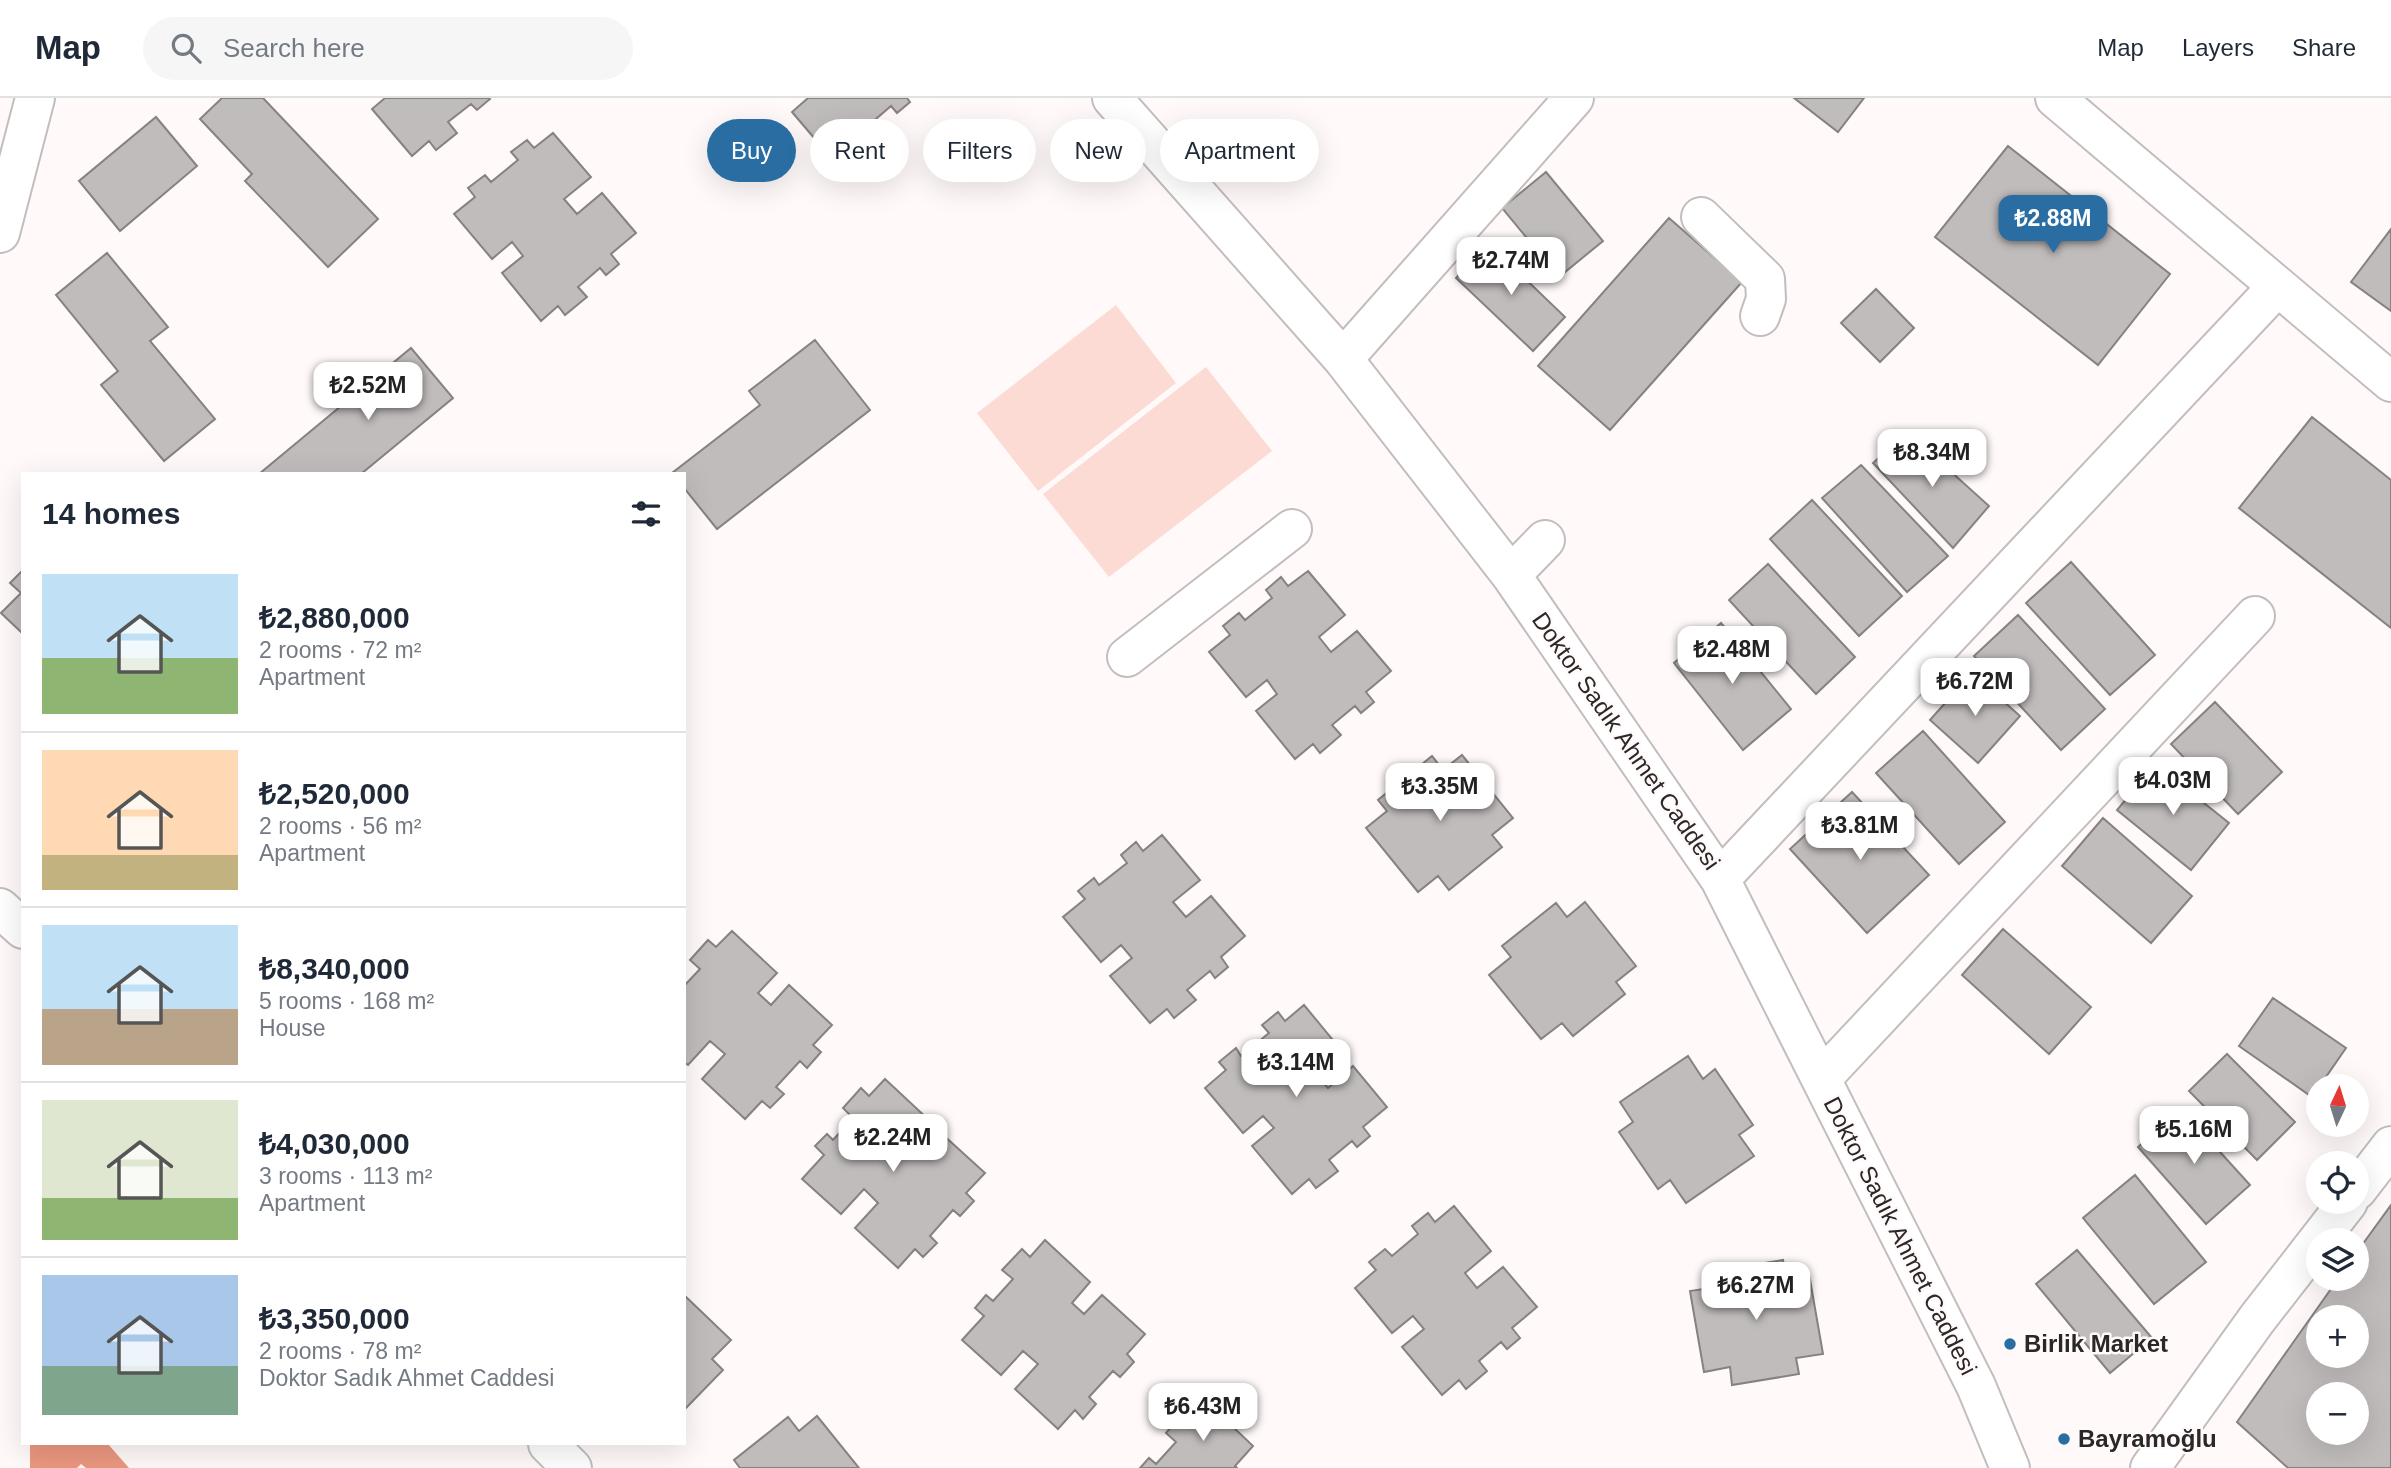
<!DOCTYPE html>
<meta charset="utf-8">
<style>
:root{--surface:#fff;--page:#f6f6f7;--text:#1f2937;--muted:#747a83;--line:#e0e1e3;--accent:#2a6da2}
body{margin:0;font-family:Arial,sans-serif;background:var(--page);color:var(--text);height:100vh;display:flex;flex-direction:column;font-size:26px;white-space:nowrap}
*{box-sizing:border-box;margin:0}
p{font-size:23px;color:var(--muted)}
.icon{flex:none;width:38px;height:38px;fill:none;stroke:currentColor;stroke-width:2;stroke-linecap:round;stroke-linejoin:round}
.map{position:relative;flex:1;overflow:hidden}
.side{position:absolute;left:21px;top:374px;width:665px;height:973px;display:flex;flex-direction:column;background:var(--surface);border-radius:0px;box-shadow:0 7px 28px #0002}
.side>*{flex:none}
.guide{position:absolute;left:707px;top:21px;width:665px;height:63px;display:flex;gap:14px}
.needle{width:46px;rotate:4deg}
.buttons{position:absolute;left:2306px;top:976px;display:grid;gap:14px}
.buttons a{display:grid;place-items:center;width:63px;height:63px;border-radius:50%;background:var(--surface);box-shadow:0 7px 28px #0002;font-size:35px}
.price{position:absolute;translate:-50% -60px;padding:0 16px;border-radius:14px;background:#fff;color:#222;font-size:23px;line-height:46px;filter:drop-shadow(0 2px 4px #0008)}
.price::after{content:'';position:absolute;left:50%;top:42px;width:21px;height:16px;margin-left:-10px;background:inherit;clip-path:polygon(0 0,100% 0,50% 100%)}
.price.active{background:var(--accent);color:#fff}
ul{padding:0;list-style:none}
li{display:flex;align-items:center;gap:21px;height:175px;padding:0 21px}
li+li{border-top:2px solid var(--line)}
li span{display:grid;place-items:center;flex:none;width:196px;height:140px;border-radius:0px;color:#555}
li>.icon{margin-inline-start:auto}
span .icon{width:84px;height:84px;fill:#fffc;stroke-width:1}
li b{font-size:30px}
h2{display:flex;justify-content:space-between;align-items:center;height:84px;padding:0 21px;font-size:30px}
.pill{padding:0 24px;border-radius:32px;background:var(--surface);box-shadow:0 7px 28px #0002;font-size:24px;line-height:63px}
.pill.active{background:var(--accent);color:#fff}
header{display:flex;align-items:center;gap:42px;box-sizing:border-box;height:98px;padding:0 35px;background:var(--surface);border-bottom:2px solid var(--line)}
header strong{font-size:33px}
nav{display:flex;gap:38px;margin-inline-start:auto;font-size:24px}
.search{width:490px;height:63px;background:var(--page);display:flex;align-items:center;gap:18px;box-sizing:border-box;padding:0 24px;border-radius:38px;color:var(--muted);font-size:26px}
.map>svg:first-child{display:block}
</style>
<header>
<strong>Map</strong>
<div class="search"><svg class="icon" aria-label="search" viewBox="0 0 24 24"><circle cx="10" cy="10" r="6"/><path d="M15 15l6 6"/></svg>Search here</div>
<nav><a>Map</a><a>Layers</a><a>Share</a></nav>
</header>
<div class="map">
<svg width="2391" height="1370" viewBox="0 0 2391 1370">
<rect width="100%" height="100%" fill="#fffaf9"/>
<path fill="#fbdbd3" d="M1116,207l60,78 -138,108 -61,-78z
M1206,269l66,84 -163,126 -66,-83z"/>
<path fill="#eb977f" d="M30,1346h78l21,24h-43l-5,-4 -4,4h-47z"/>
<path fill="#c0bcbb" stroke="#858281" stroke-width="2" fill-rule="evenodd" d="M222,0h41l115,121 -50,48 -83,-86 7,-7 -52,-55z
M385,0h104l1,1 -13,11 -6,-6 -23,18 9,11 -21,17 -7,-9 -17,15 -40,-47z
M808,0h99l3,4 -13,11 -6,-7 -22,19 8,11 -21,17 -7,-9 -17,15 -40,-47z
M1794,0h70l-26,34z
M156,19l41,49 -77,65 -41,-50z
M553,35l38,44 -27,22 13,15 25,-21 34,40 -25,21 8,10 -13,11 -6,-7 -22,19 9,10 -22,18 -7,-9 -17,15 -39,-48 21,-17 -11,-14 -20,17 -38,-45 21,-17 -7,-9 17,-13 6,7 27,-22 -7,-8 16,-12 7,8z
M2008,48l162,128 -72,91 -163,-128z
M1546,74l57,69 -44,36 -57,-69z
M1669,120l73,64 -132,148 -72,-64z
M2391,131v82l-40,-29z
M1489,146l76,73 -32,34 -77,-73z
M107,155l61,74 -18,14 65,78 -51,42 -63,-76 17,-14 -62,-76z
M1876,191l38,39 -34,34 -39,-39z
M815,242l55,70 -153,119 -33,-41v-14l-12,-1 88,-68 -11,-14z
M411,250l42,50 -92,76h-102z
M2312,319l79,63v148l-152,-120z
M1907,334l82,74 -36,42 -80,-85z
M1861,367l87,91 -41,36 -85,-94z
M1812,402l90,96 -43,40 -89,-97z
M2071,464l84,93 -45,40 -84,-92z
M1768,466l87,93 -39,37 -87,-94z
M23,472v64l-22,-21 20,-20 -11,-10z
M1308,473l37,44 -26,22 12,15 26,-21 34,40 -25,21 8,10 -13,11 -6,-7 -23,19 9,10 -21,18 -7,-9 -18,15 -39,-48 21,-17 -10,-14 -21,17 -37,-45 21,-17 -7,-9 16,-13 6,7 27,-22 -6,-8 15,-13 7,9z
M2018,517l87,94 -44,41 -87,-94z
M1721,525l70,86 -48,41 -69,-87z
M1972,575l48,43 -42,47 -48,-43z
M2215,604l67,70 -44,42 -67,-70z
M1923,633l82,91 -46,42 -83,-91z
M1462,657l51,63 -21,17 10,12 -53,43 -11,-14 -20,16 -52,-64 21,-17 -9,-11 54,-44 11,14z
M2155,666l74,59 -38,47 -74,-60z
M1852,694l77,83 -62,58 -77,-84z
M2103,720l89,78 -41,47 -89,-77z
M1162,737l38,45 -27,22 13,15 25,-21 34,40 -24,21 7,10 -13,11 -5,-7 -23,19 9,10 -22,18 -7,-9 -17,14 -40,-47 22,-18 -11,-13 -20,17 -38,-45 22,-18 -7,-8 16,-13 5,7 28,-22 -6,-8 15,-13 7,9z
M1585,804l51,64 -20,16 9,12 -52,42 -11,-13 -21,16 -52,-64 22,-18 -9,-11 54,-43 11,14z
M2003,831l88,78 -42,47 -87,-79z
M732,833l45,42 -19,20 13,12 18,-20 43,40 -19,20 8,7 -14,16 -7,-7 -24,26 8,7 -14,14 -8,-7 -17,18 -43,-40 23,-25 -15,-13 -22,24 -4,-3v-76l16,-17 -10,-9 18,-20 8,7z
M2273,900l73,50 -34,49 -73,-51z
M1304,907l38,46 -27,22 13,15 25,-22 34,41 -24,20 7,9 -13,11 -5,-6 -23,19 9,11 -22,17 -7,-9 -17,15 -40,-48 22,-18 -11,-12 -20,17 -38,-45 21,-18 -7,-8 17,-14 5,8 28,-23 -7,-8 16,-13 7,9z
M2227,956l68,68 -38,38 -68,-69z
M1688,958l15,23 12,-10 38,56 -14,10 15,21 -68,47 -16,-23 -12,9 -39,-57 14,-10 -13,-20z
M885,981l45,42 -18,21 12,11 18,-19 43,39 -19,20 8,8 -14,15 -7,-6 -23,26 7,7 -14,14 -8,-8 -17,19 -43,-40 23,-25 -14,-14 -23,25 -39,-35 22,-24 -9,-9 12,-12 6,6 20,-22 -10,-10 18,-20 8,8z
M2181,1011l69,76 -44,39 -68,-77z
M2135,1077l71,87 -52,42 -71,-86z
M2391,1107v263h-103l-51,-46 101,-143h19v-27zM2319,1220h38v38h-38zM2319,1297h38v38h-38z
M1454,1108l37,45 -26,22 12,15 26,-21 34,40 -25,21 8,10 -13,11 -6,-7 -22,19 8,10 -21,18 -7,-9 -17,15 -40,-48 22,-18 -11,-13 -21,17 -37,-45 21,-18 -7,-8 16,-13 7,7 26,-22 -6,-8 16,-13 7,9z
M1045,1142l45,42 -18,21 12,11 18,-19 43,39 -18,20 7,8 -14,15 -7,-6 -24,26 7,7 -13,15 -8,-9 -17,19 -43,-40 23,-25 -15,-13 -22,24 -39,-35 22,-24 -9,-8 11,-13 7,6 20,-22 -11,-9 20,-21 8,8z
M2077,1152l75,88 -42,35 -74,-89z
M1783,1162l3,18 23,-4 14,80 -27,4 3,16 -67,11 -2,-18 -26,5 -14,-81 27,-4 -3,-16z
M684,1197l47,45 -19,19 11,11 -39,40z
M1208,1305l45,43 -18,20 2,2h-97l9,-10 7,6 20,-22 -10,-9 18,-21 8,8z
M817,1318l42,52h-119l-6,-8 54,-43 11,14z"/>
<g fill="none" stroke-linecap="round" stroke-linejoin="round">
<defs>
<path id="minor" d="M1112,0l231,261 168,216 209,304 256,507 34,82
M2055,0l336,284
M1701,119l64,62 1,20 -6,17
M1343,261l231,-261
M1511,477l34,-35
M1127,559l165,-128
M1720,781l557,-592
M0,810l23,21
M1821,981l434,-463
M2357,1092l34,-44
M548,1346l24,24
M2150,1370l107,-149 91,-117"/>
<path id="major" d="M0,135l35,-135"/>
</defs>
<use href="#minor" stroke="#c3bebd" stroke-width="42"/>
<use href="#major" stroke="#c3bebd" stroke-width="42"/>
<use href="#minor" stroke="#fff" stroke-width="38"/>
<use href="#major" stroke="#fff" stroke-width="38"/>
</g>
<g fill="#2a6da2" stroke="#fffaf9" stroke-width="2.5">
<circle cx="2010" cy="1246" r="7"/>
<circle cx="2064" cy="1341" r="7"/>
</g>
<g text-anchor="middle" stroke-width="5" stroke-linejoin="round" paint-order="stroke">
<g font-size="24" fill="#292727" stroke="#fffaf9">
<text transform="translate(1626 643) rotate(55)" y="8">Doktor Sadık Ahmet Caddesi</text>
<text transform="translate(1900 1138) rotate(63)" y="8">Doktor Sadık Ahmet Caddesi</text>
</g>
<g font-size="24" font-weight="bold" fill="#292727" stroke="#fffaf9" text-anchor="start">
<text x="2024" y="1254">Birlik Market</text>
<text x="2078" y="1349">Bayramoğlu</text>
</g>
</g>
</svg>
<div class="buttons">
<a><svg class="needle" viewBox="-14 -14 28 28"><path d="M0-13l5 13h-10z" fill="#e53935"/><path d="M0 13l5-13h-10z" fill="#747a83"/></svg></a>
<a><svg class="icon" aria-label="locate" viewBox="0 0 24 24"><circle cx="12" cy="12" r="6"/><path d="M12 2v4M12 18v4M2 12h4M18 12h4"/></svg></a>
<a><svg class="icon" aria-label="layers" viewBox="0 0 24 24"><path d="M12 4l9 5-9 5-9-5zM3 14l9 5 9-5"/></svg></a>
<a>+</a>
<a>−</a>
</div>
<b class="price active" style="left:2053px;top:157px">₺2.88M</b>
<b class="price" style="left:1511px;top:199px">₺2.74M</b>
<b class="price" style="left:368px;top:324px">₺2.52M</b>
<b class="price" style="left:1932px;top:391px">₺8.34M</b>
<b class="price" style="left:1732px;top:588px">₺2.48M</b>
<b class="price" style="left:1975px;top:620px">₺6.72M</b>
<b class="price" style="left:2173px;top:719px">₺4.03M</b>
<b class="price" style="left:1440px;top:725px">₺3.35M</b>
<b class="price" style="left:1860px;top:764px">₺3.81M</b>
<b class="price" style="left:1296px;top:1001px">₺3.14M</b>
<b class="price" style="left:2194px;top:1068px">₺5.16M</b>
<b class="price" style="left:893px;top:1076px">₺2.24M</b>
<b class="price" style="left:1756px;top:1224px">₺6.27M</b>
<b class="price" style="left:1203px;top:1345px">₺6.43M</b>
<div class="guide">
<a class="pill active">Buy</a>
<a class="pill">Rent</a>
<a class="pill">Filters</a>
<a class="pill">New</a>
<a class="pill">Apartment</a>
</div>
<section class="side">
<h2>14 homes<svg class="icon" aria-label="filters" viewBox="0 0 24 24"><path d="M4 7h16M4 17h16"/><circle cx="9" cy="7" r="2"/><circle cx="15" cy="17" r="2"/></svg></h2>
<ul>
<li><span style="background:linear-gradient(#bfe0f5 60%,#8fb573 0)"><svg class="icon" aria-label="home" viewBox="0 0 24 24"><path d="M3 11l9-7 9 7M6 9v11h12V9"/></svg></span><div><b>₺2,880,000</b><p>2 rooms · 72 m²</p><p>Apartment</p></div></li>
<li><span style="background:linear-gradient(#ffd9b3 75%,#c2b280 0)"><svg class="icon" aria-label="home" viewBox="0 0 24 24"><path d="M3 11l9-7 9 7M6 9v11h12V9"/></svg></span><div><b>₺2,520,000</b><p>2 rooms · 56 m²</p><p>Apartment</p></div></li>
<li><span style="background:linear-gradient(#bfe0f5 60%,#b9a48a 0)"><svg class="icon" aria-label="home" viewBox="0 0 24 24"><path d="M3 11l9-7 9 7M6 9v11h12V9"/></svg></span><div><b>₺8,340,000</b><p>5 rooms · 168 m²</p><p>House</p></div></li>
<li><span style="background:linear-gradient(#dfe7d0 70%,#8fb573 0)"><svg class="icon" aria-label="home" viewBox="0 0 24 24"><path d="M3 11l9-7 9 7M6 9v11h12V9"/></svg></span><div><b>₺4,030,000</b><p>3 rooms · 113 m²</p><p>Apartment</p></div></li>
<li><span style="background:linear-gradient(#a9c7e8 65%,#7fa58c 0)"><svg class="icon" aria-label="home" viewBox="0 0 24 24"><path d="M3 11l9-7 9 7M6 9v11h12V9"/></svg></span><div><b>₺3,350,000</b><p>2 rooms · 78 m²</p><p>Doktor Sadık Ahmet Caddesi</p></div></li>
</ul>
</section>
</div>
